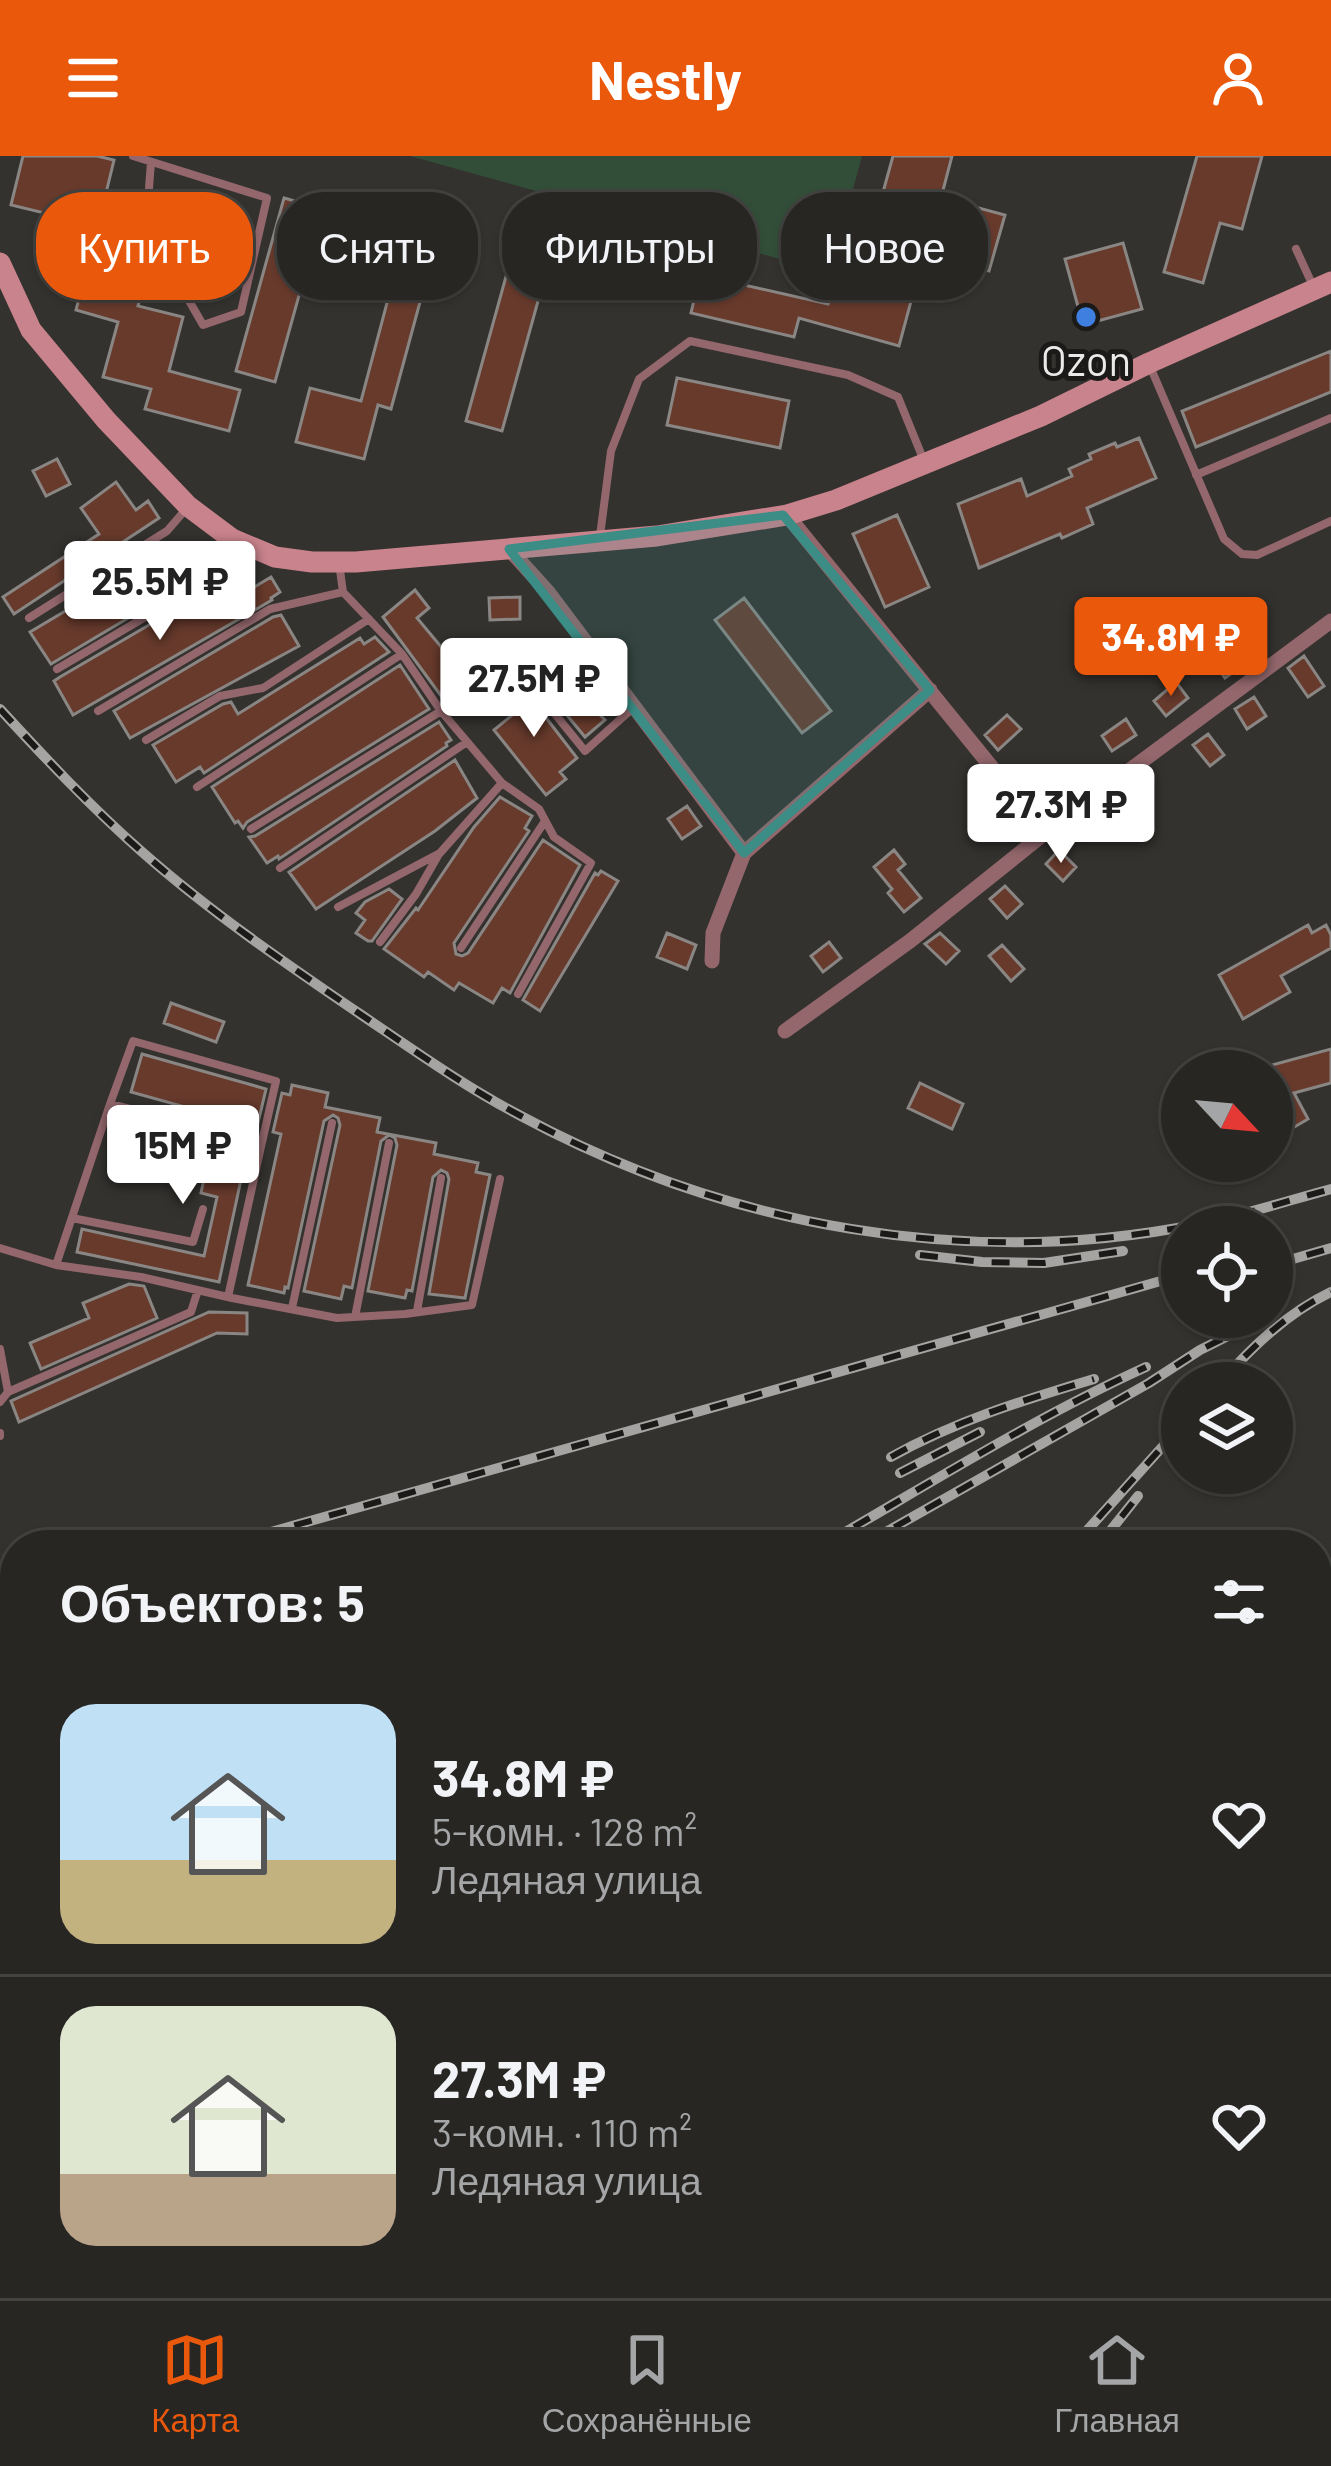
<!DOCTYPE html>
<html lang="ru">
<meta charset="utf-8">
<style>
:root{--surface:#272623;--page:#333230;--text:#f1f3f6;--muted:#a4a5a6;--line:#434341;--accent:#ea580c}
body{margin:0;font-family:Barlow,sans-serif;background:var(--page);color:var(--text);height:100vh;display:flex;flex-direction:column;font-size:45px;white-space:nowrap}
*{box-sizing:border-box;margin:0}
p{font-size:39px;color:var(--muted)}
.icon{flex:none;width:66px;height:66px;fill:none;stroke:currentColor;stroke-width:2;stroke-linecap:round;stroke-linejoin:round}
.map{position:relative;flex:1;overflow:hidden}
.sheet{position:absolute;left:0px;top:1374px;width:1332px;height:768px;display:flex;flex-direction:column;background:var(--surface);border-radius:48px 48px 0 0;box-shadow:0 3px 9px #0004,0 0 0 3px var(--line)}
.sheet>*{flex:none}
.guide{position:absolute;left:36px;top:36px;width:1260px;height:108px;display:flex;gap:24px}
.needle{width:78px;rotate:116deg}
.controls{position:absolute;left:1161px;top:894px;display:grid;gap:24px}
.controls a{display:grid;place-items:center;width:132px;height:132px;border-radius:50%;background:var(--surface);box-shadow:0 3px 9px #0004,0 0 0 3px var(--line);font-size:60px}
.price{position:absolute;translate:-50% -102px;padding:0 27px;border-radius:12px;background:#fff;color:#222;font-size:39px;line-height:78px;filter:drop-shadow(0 3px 6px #0008)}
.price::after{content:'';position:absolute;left:50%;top:72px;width:36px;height:27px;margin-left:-18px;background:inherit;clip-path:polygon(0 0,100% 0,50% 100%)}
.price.on{background:var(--accent);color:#fff}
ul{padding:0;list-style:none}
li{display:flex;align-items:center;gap:36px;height:300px;padding:0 60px}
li+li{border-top:3px solid var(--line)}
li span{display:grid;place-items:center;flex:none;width:336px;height:240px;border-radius:36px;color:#555}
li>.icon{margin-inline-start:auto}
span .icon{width:144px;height:144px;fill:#fffc;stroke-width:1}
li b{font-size:51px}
h2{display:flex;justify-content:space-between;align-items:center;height:144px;padding:0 60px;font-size:51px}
.pill{padding:0 42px;border-radius:48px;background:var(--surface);box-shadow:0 3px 9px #0004,0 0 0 3px var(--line);font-size:42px;line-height:108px}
.pill.on{background:var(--accent);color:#fff}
header{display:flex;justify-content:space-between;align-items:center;height:156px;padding:0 60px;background:var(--accent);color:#fff;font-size:54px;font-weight:700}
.tabs{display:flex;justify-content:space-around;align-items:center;height:168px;border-top:3px solid var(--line);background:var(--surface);font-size:33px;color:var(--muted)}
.tabs a{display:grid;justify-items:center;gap:6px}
.tabs .on{color:var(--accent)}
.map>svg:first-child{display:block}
</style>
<header><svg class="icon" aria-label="menu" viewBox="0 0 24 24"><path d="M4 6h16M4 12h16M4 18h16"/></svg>Nestly<svg class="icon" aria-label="person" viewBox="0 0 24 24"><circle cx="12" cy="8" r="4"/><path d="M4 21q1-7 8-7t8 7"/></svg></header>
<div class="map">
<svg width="1331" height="2142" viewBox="0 0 1331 2142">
<rect width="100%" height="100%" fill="#34322f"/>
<path fill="#324e39" d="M410,0h452l-32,117z"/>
<path fill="#673a2c" stroke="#8a8684" stroke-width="3" d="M23,0h74l17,4 -16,66 -87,-21z
M893,0h59l-11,42 64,17 -16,56 -65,-18 -25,93 -100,-28 -5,19 -103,-24 9,-38 128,29 25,-97 24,7z
M1197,0h65l-20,73 -22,-6 -17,60 -39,-11z
M284,42l39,11 -48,173 -39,-11z
M98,70l55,14 1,5 -16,61 45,11 -14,54 71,19 -11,41 -84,-22 6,-20 -48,-12 15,-55 -42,-12z
M405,79l31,8 -45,166 -13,-4 -14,54 -68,-17 14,-54 51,13z
M1123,87l19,66 -59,16 -18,-66z
M512,99l36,10 -46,166 -36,-10z
M1331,195v41l-135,55 -14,-36z
M677,222l112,23 -9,47 -113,-23z
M1139,282l17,40 -69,30 6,16 -31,14 -2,-4 -81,34 -21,-64 63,-25 6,17 45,-20 -3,-7 22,-10 -2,-5 26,-11 2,4z
M57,303l13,25 -24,12 -13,-25z
M116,326l20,28 12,-9 11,17 -145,96 -11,-17 96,-63 -18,-26z
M897,359l32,72 -44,20 -32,-73z
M175,390l9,14 17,-10 11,18 -161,96 -21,-32z
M271,421l9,15 -9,6 1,2 -199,115 -19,-34 6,-4 166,-97 10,18z
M415,434l14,18 -12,10 61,73 -25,21 -70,-95z
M520,441v22l-30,1 -1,-22z
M744,442l87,113 -29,22 -87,-113z
M1224,451l34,48 -33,23 -34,-48z
M281,459l18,31 -169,92 -16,-27 159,-94z
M375,481l14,15 -185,121 -4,-6 -24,15 -23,-37 70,-41 8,-2 7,12 122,-76 4,6z
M544,490l28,34 13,-11 27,32 -14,12 7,7 -20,17 -61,-74z
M1304,500l20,30 -16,11 -20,-29z
M400,509l29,44 -182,113 -4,6 -5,-7 -3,2 -23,-36z
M517,524l60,78 -17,14 6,7 -20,16 -52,-65 22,-18 -16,-18z
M1176,526l12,16 -22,18 -12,-15z
M1254,541l12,19 -19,13 -12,-20z
M1007,559l14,14 -23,21 -13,-15z
M1126,563l10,16 -24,16 -10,-15z
M439,566l12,18 -5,3 1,3 -168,113 -1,-3 -11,7 -18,-26 6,-1z
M1208,578l16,21 -14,11 -17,-21z
M455,604l22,38 -42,33 -119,78 -27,-37z
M500,641l32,19 -7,12 4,3 -75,112 2,11 6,2 6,-3 75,-113 37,25 -70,128 -8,-5 -9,15 -34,-20 -5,7 -26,-18 -4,5 -40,-28 32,-41 2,2 56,-83z
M687,650l14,20 -19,13 -14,-20z
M894,694l11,14 -7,6 23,28 -17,14 -16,-19 4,-4 -18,-22z
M1059,694l17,17 -13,14 -17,-17z
M601,715l17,10 -78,130 -17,-11 72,-127 3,2z
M1005,730l17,18 -15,14 -17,-19z
M389,733l13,10 -30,42h-4l-12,-8 9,-13 -9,-7 9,-11z
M1308,769l4,8 14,-8 5,10v13l-50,28 9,16 -47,27 -24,-44z
M667,777l29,12 -9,24 -30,-12z
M940,777l19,18 -13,13 -21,-20z
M829,786l12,16 -18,14 -12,-16z
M1002,789l22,24 -13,12 -22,-25z
M171,847l53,19 -8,20 -52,-19z
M1331,893v34l-37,10 14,26 -17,10 -12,-21 4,-2 -11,-41z
M142,898l124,35 -9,38 -126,-35z
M920,927l43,21 -11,25 -44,-21z
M292,929l36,8 -3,14 55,11 -3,14 59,11 -2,11 44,9 -2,9 14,3 -25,123 -36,-4 20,-115 -2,-6 -6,-3 -8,7 -21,114 -5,-1 -2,8 -37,-7 29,-146 -2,-7 -6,-3 -8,6 -29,147 -8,-2 -3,13 -37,-8 36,-166 -2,-7 -5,-3 -9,6 -36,167 -3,-1 -1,6 -36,-8 33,-151 -8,-2 9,-39 8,2z
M133,966l115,25 -29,135 -142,-30 5,-23 122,27 13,-59 -16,-4 7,-33 -79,-18z
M129,1128l15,2 13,32 -116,51 -11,-26 59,-25 -6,-15z
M209,1156l38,1v21l-30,-1 -198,89 -8,-21z
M1317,1523l14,24v42l-14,-25z
M1331,1769v171l-14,-19v-142z
M661,2127h118l-21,15h-119z
M886,2127h94l11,15h-94z
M1082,2127h53l-18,15h-54z"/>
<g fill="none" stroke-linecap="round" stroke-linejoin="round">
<path stroke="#93676c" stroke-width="8" d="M133,0l134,42 -26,114 -38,13 -31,-54 -24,-70 3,-39
M1296,93l18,39
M1149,208l75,175 18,15 15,1 74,-34
M1196,319l135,-57
M600,380l11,-85 28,-72 51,-38 158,34 50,22 26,64
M339,407l4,29 59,62 39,57 61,72 37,26 15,28 37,26 -73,131
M29,462l138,-87 20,-23
M57,513l163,-96 20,-30
M525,521l60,74 48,-43
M98,555l172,-102 73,-17
M146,584l74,-44 43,-8 106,-69
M197,631l205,-133
M251,673l190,-118
M280,712l187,-126
M338,751l102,-54 62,-70
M380,786l36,-48 23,-40
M461,792l84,-127
M110,948l23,-63 143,40 -14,61
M72,1062l121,24 10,-33
M0,1092l56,17 85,12 91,21 105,20 68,-4 67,-9 28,-126
M56,1109l54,-161 152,38 -34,155
M292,1152l40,-185
M417,1155l24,-133
M355,1161l34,-174
M0,1193l8,43 183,-80 7,-22
M0,1246l8,-10
M0,1277v3"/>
<path stroke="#93676c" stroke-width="15" d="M787,359l258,318
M509,393l39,43 196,261 186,-163
M712,805l1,-28 31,-80
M785,875l125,-90 135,-108 286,-212
M0,1612l15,-6
M1317,2049l14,-11
M0,2109l15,-2
M1185,2142l1,-15
M1200,2142l15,-15"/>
<path stroke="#c9838c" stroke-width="21" d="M0,107l31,67 75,90 82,86 44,33 43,18 37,5h44l301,-26 130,-21 49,-15 205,-84 108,-53 182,-81"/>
<defs>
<path id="rail" d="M0,553c45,49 91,98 141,142 68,60 144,112 219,163 52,35 105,73 161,102 206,111 448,154 678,108 45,-9 88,-23 132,-35
M920,1099l62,7 62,1 79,-12
M1272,1109l59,-17
M1220,1227c32,-36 67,-70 111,-91
M891,1301c64,-36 133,-57 203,-78
M900,1317l80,-41
M225,1389l957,-270
M823,1389c106,-61 211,-127 323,-178
M863,1389l286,-162 51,-33 66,-33
M1074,1389l108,-120
M1099,1389l39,-49
M0,1466l15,-4
M414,2142l13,-15"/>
</defs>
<use href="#rail" stroke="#a6a4a2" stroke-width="10"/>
<use href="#rail" stroke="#1b1a18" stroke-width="6" stroke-dasharray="18" stroke-linecap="butt"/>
</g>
<path fill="#3b8d86" fill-opacity="0.2" stroke="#3b8d86" stroke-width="9" stroke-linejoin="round" d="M783,359l147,175 -186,163 -235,-304z"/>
<circle fill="#3f7fe0" stroke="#1b1a18" stroke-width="4.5" cx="1086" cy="161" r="12"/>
<g text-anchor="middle" stroke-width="10" stroke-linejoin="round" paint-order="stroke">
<g font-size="42" fill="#ebeae8" stroke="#1b1a18">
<text x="1086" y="220">Ozon</text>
</g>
</g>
</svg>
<div class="controls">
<a><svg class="needle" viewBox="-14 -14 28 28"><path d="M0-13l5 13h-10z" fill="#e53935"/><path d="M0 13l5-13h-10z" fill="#a4a5a6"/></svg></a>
<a><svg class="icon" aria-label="locate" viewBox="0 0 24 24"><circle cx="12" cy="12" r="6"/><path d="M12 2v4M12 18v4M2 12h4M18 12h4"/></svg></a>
<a><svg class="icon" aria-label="layers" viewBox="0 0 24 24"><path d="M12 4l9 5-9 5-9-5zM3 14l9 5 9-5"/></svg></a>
</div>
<b class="price" style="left:160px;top:487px">25.5M ₽</b>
<b class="price on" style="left:1171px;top:543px">34.8M ₽</b>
<b class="price" style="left:534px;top:584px">27.5M ₽</b>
<b class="price" style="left:1061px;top:710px">27.3M ₽</b>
<b class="price" style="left:183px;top:1051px">15M ₽</b>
<div class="guide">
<a class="pill on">Купить</a>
<a class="pill">Снять</a>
<a class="pill">Фильтры</a>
<a class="pill">Новое</a>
</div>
<section class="sheet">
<h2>Объектов: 5<svg class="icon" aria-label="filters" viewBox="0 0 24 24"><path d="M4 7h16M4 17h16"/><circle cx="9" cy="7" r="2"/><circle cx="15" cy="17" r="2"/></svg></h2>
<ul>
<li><span style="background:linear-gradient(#bfe0f5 65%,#c2b280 0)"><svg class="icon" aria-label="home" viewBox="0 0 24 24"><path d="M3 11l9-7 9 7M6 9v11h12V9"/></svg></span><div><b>34.8M ₽</b><p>5-комн. · 128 m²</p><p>Ледяная улица</p></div><svg class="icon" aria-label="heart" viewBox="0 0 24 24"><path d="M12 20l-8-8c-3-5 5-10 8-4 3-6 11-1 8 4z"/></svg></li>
<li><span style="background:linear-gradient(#dfe7d0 70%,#b9a48a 0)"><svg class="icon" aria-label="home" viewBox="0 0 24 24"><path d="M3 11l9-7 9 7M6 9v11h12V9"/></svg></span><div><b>27.3M ₽</b><p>3-комн. · 110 m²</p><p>Ледяная улица</p></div><svg class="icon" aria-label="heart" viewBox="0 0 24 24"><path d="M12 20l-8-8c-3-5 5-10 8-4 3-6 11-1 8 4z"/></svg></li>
</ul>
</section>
</div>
<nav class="tabs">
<a class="on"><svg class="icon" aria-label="map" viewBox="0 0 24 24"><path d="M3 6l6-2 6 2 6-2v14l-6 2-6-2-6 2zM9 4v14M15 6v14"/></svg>Карта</a>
<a><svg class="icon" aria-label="saved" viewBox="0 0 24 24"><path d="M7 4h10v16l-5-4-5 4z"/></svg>Сохранённые</a>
<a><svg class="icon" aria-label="home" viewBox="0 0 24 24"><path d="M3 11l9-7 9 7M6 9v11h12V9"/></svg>Главная</a>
</nav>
